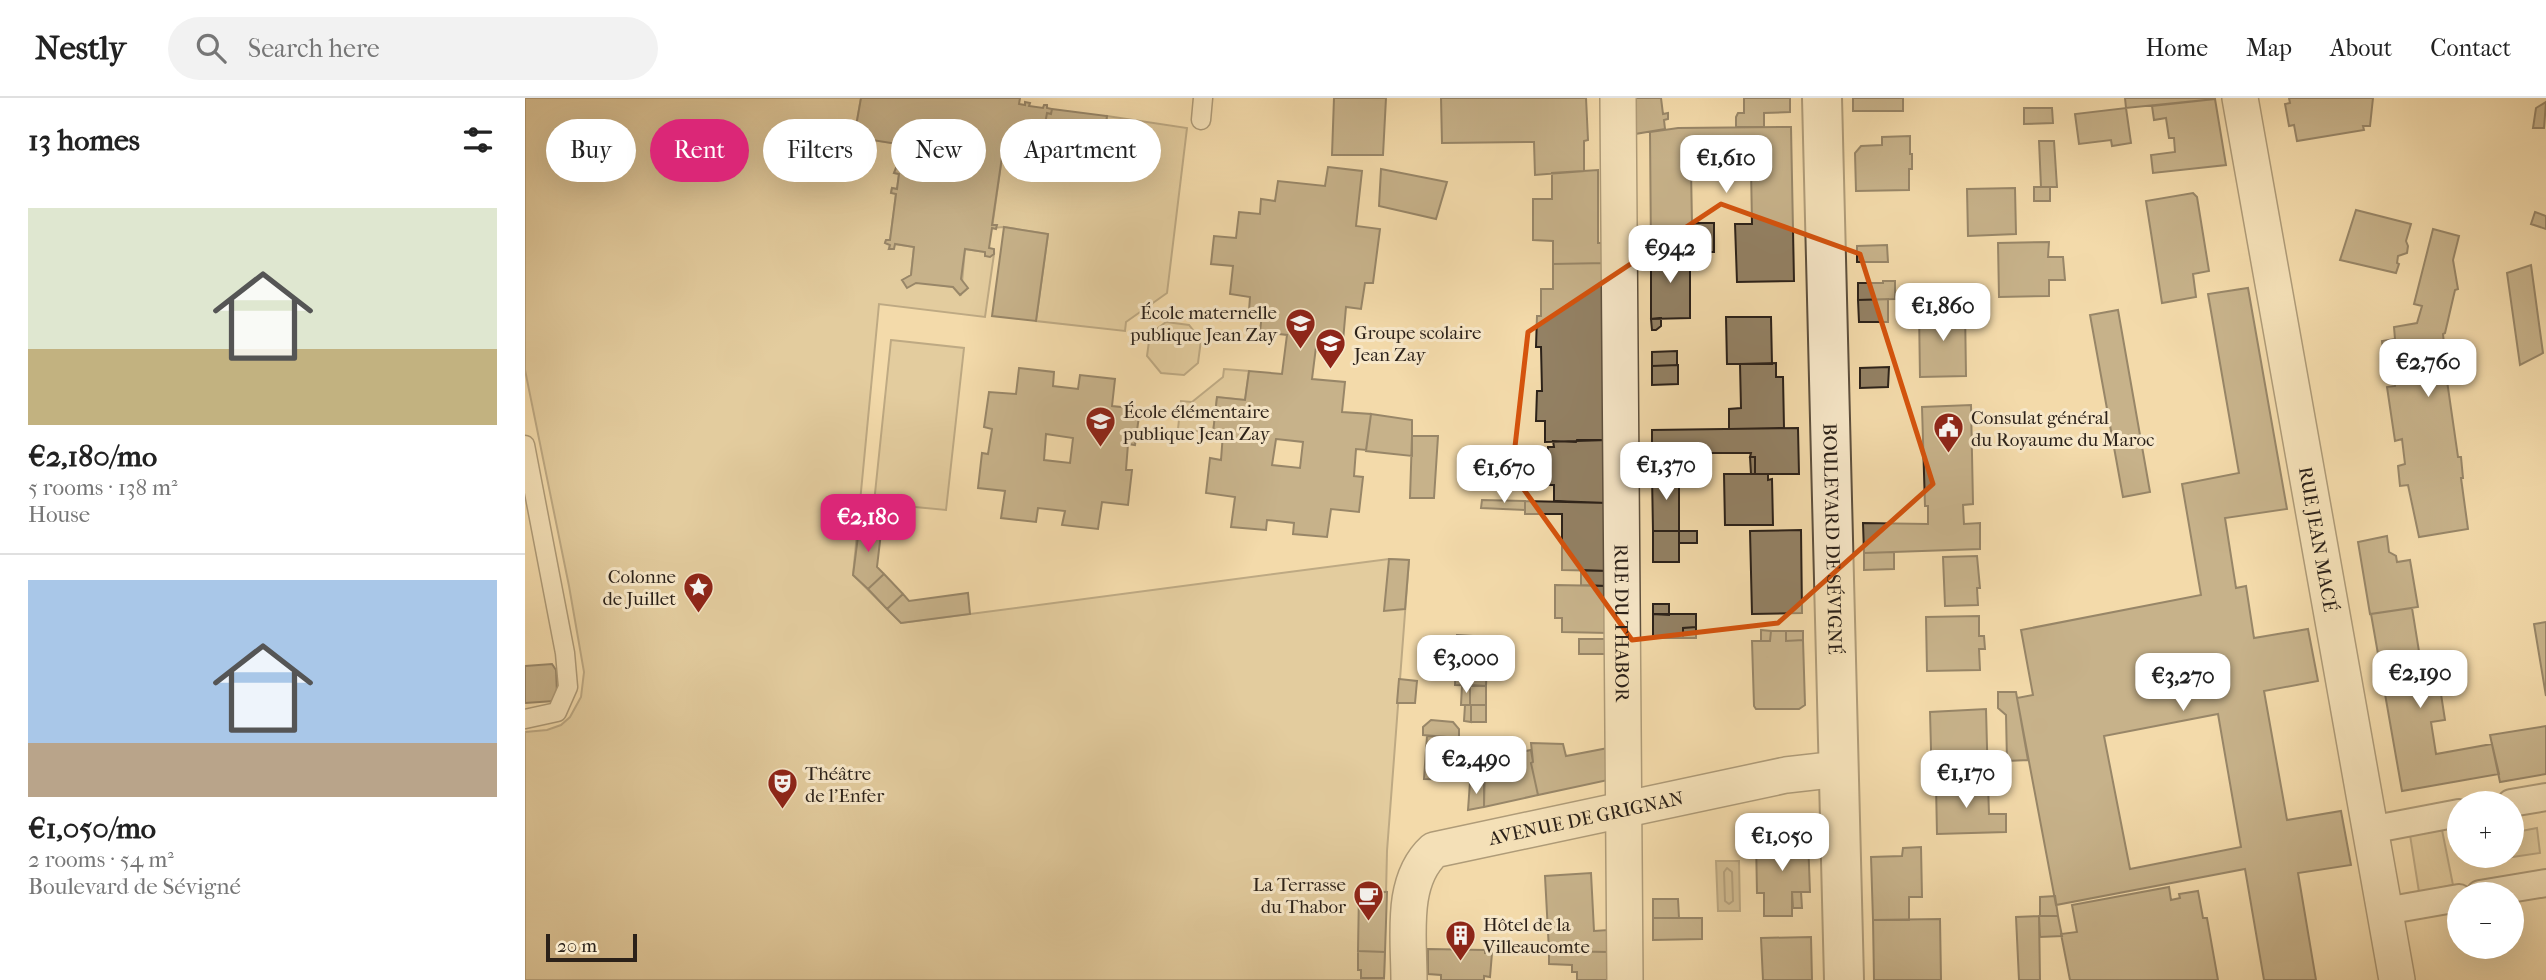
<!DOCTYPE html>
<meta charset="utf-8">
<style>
:root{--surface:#fff;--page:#f2f2f2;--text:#222;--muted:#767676;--line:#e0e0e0;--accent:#db2777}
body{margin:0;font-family:"IM FELL French Canon",serif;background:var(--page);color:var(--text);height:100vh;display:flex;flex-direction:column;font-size:26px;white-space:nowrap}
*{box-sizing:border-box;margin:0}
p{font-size:23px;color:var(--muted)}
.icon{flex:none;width:38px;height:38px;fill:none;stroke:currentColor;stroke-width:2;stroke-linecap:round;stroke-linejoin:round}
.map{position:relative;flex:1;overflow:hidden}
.drawer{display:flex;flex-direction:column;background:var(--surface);width:525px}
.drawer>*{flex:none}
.hud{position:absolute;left:21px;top:21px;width:665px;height:63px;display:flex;gap:14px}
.controls{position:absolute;left:1922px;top:693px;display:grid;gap:14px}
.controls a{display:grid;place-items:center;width:77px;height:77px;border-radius:50%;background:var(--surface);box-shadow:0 7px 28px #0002;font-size:35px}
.scale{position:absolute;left:21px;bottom:18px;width:91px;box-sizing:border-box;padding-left:7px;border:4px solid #2b2119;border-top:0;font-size:19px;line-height:24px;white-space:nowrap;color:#2b2119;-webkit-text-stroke:5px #f7e7c8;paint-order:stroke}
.price{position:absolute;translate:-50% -60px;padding:0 16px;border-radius:14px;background:#fff;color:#222;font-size:23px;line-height:46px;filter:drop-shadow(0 2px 4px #0008)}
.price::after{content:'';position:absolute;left:50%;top:42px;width:21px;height:16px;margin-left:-10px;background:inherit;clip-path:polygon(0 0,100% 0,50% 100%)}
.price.selected{background:var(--accent);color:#fff}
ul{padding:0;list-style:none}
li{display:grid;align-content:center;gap:14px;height:371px;padding:0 28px}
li+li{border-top:2px solid var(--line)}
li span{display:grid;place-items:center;height:217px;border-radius:0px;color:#555}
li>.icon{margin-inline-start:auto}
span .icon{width:126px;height:126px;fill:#fffc;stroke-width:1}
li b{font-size:30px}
h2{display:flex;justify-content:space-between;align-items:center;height:84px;padding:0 28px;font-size:30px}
.pill{padding:0 24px;border-radius:32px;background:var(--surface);box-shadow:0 7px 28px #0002;font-size:24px;line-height:63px}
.pill.selected{background:var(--accent);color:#fff}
header{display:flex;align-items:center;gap:42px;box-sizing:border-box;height:98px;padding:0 35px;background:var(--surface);border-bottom:2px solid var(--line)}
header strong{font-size:33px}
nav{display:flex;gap:38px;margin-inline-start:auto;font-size:24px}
.search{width:490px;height:63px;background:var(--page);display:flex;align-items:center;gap:18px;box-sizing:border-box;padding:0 24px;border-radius:38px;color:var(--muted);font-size:26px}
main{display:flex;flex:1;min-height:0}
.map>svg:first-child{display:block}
</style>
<header>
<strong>Nestly</strong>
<div class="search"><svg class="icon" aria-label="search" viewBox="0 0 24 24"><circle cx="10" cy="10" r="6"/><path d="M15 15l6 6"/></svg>Search here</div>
<nav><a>Home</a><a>Map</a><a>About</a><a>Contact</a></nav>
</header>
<main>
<section class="drawer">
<h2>13 homes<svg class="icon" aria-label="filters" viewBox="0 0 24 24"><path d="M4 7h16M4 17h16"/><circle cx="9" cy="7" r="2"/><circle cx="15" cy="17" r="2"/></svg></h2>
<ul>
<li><span style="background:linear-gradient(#dfe7d0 65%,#c2b280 0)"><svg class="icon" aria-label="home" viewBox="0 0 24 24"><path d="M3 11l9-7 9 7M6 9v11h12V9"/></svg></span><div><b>€2,180/mo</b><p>5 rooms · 138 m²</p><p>House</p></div></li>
<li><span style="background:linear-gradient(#a9c7e8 75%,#b9a48a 0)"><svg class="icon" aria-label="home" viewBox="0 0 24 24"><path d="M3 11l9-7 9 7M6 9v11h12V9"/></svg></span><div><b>€1,050/mo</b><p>2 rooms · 54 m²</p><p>Boulevard de Sévigné</p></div></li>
</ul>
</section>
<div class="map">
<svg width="2021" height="882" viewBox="0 0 2021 882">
<rect width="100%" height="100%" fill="#f3daaa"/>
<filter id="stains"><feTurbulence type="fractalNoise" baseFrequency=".00286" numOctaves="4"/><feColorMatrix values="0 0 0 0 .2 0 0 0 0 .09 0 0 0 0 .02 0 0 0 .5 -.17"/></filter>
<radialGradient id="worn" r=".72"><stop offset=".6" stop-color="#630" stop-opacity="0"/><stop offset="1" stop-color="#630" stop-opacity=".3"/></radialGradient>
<path fill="#d1bb91" stroke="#7e6e55" stroke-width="2" d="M0,0h336l-6,34h-4v3l4,2 -1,4 4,1 2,-4 38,6 4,9 -2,16 -4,-1 -2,5 5,1 -2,15 -5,-1 -1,4 5,2 -6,46h-4l-1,3 5,2 -1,3 6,-4 19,3 -3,28 -8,5 50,7 8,7 4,-45 20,3v4l9,-2 -9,63 -106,-13 -26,271 48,48 488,-64 20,1 -22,291 -3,129h-859v-248l22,-2 14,-5 9,-8 11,-20 3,-25 -15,-86 -44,-216z
M582,18l80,12 -20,165 -41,29 -1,9 -89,-10 12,-87 -44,-7 -12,1 10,-71 97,14z
M641,224l23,3 12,15 -3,23 -14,12 -23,-2 -14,-17 3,-22z
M366,242l73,8 -18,162 -72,-7z
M699,271l25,2 -4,29 -28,-3 -4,36 -35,-4 3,-28 11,1 31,-25z
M2012,730l3,25 -48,7v-4h19v-23z
M1917,732l11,55 -34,7 -9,-57z"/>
<path fill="#af9b79" stroke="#7a6a53" stroke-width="2" d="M1191,763h23l1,50h-22z"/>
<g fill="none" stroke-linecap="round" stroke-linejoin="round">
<path stroke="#6d5e49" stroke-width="2" d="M1202,770l5,4 1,29 -4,3 -4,-3 -1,-29z"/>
</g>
<path fill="#938164" stroke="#2b2119" stroke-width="2" fill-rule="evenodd" d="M336,0h159l-1,6 6,1v-3l5,1 -1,3 14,2 1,-3h3v3l5,1 -1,5 -4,-1 -2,11 5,1 -1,6 -4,-1 -1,11 4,1 -1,4 11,1 -1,7h4l-2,11 -57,-8 -10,68h5l-1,4 -4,-1 -3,20 5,1v5l-4,3 -5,-1v-4l-20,-3 -4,30 7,9 -8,7 -7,-8 -37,-4 -9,5 -5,-8 9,-5 3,-28 -19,-3 -1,5h-5l1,-4 -5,-2 1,-3h4l6,-46 -5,-1 1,-5 5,1 2,-15 -5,-1 2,-5 4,1 2,-16 -5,-1 1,-8 -38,-6 -2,4 -4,-1 1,-4 -5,-1 1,-4h4z
M809,0h52l-3,57h-51z
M916,0h145l2,42 -4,1v30l-49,4 -1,-33 -92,1z
M1105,0h31l2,16 5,-1v6l-4,1 1,9 -30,5z
M1219,0h46v14l-26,1v14h-28v-10l2,-4h6z
M1328,0h50v13h-50z
M1600,0h90v1l-89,9z
M1764,0h84l-3,28h-7l1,4 -67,11 -3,-16 -5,1 -4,-22 5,-1z
M1690,1l11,66 -73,8 -2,-18 24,-3 -1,-14h-5l-3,-20 -12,2 -2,-14z
M2021,4l-2,26h-11l3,-20z
M1499,10h28l1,15 -29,1z
M1601,10l5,35 -19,3 -1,-6 -32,4 -4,-30z
M527,11l55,7 -8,55 -40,-6 2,-11h-4l1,-7 -11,-1 3,-21 -5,-1 2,-11 4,1z
M1266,29l3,154 -57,1 -2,-58h17l-1,-56 -60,2 1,53h22v29h-63l-1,-120 28,-4z
M1385,38v18h2v15h-3v21l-53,1 -1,-38 6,-7 21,-1v-8z
M1514,43h15l3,46h-16z
M803,69l34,4 -6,55 24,3 -7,54h-8l-4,26 -15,-2 -3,34 -26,-2 -5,40 33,3 -3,30 29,2 -5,36 -10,-1 -2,27 9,1 -4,35 -28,-3 -4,28 -34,-3 1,-11 -27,-3 -1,10 -35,-3 4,-30 -29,-4 4,-35 11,2 2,-27h-10l4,-36 28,3 4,-29 33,3 5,-39 -27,-3 2,-19 -13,-2 1,-14 -20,-3 3,-28 -22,-2 3,-28 22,2 3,-26 21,2 1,-15 14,2 3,-20 47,5zM751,341l27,3 -3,26 -28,-3z
M856,71l66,13 -11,37 -57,-13z
M1073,72v73h8v20l-53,1v-23l-20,-1v-41h19v-26z
M1509,89h16v14h-16z
M1490,90l1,46 -48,2 -1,-47z
M1668,95l4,4 12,74 -16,3 3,23 -34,6 -16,-102z
M1831,112l55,14 -5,17 2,5 -1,7 -9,3 -1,7 2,1 -3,9 -56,-13z
M2010,114l11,4v13l-15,-5z
M479,129l44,7 -12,87 -44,-5z
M1908,131l26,7 -6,24 5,29 -3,1 -10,43 -2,1 2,19h-2l15,104h3l2,21h-2l7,51 -49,8 -11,-52 -8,1 -2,-20 7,-2 -3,-25 -7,2 -8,-54 8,-1 -4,-27 -7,1 -2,-19 13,-2 -1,-12 23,-4 5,-17 -8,-2z
M1524,144l-1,15h15l2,23h-16v16l-50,1 -1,-54z
M1362,147l1,17h-31v-16z
M1126,154h39v66l-39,1z
M1081,165l1,177 -62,2v-21h-9l1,-30h5l-1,-44h-5l1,-31h4v-27h12v-25z
M2006,167l12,88 -23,12 -13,-92z
M1358,183h12v18l-37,1v-17h25z
M1723,190l39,221 -62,9 11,70 10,-2 8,52 54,-9 10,52 -54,10 23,129 54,-9 10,54 -53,8 18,107h-52l-19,-111 -189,36 -39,-207 16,-3 -12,-65 180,-35 -19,-111 57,-11 -31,-179zM1693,616l23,133 -111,22 -26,-133z
M1363,201v23h-29l-1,-22z
M1440,210l1,68 -46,1 -1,-67z
M1593,212l32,182 -27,5 -33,-182z
M1201,219h45l1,47h-45z
M1136,220v8l-5,4h-4l-1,-11z
M1152,253v14l-25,1v-14z
M1251,265v14h7l1,51 -55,1v-20l12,-1 -1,-44z
M1153,267v19l-26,1v-19z
M1364,269l-1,20 -28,1v-20z
M494,270l35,4 -1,14 25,3 2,-14 35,4 -3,27 28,3 -5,36 -7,-1 -2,26h6l-4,35 -26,-3 -4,27 -36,-4 3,-14 -27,-3 -2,14 -35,-4 4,-27 -27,-3 4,-35 6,1 4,-25 -8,-2 5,-35 27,2zM521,336l27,4 -3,25 -26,-3z
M1446,307l2,99 -10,1 1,19 16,-1v26l-116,4 -1,-30 65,1v-18h-3l-3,-99z
M846,316l41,6v36l-46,-5z
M1273,330l1,46h-44v-17h-5l1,-4h-76v22h-23v-45z
M887,338h26l-4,62h-24z
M1052,342h30l1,63 -54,-2v-16h-6v-38h6l-1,-6 23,1z
M1225,359h5v17h-4z
M1199,376h44v6l4,-1 1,46h-48z
M1127,377h32v6h-5v50h-26z
M957,402l43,1v9l-44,-2z
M1000,403l83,2v68l-46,-1v-56h-37z
M335,423l22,3 -5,43 7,7 -16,15 -15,-14z
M1276,432l1,83 -50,1 -2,-83z
M1128,433h26v31h-26z
M1154,433h18v12h-18z
M1862,438l2,16 7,4 1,6 13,-2 8,47 -48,7 -12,-72z
M1369,454v17l-30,1v-17z
M1452,458l3,32h-3l1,17 -33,1 -2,-49z
M864,461l20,1 -4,49 -21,2z
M1056,472l27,1v15l-27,-1z
M359,476l19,20 -16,15 -19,-20z
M1030,487l53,1v47l-46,-1v-14h-7z
M443,495l2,21 -69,9 -14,-14 16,-15 6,7z
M1128,506h16v11l-16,-1z
M1887,510l10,62 15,-2 8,52 -14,2 5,32 56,-10 7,30 -97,17 -31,-177z
M1128,516h43v13l-13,1v10h-30z
M1454,518v20h5l1,13h-6l1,21 -53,1 -1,-54z
M2021,524v74l-12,-72z
M1171,529v11h-13v-10z
M1236,532l10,1 -1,10h-9z
M1246,533h15v10l17,-1 2,65 -6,4h-43l-2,-3 -2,-65h18z
M1261,533h17v9l-17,1z
M932,537l31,2 -2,49 -31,-1z
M1054,541h29v15h-29z
M27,566l4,6 1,24 -3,7 -29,2v-37z
M874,581l18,2 -2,22h-18z
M937,587h8v20h-9z
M945,587l16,1v19h-16z
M1473,594h18l12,68 -21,1 -1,-46 -8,-7z
M940,607h6v17l-7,-1z
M946,607h15v17h-15z
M1461,611l2,75 -56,2 -2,-74z
M906,622l22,2 6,7v9l-36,-3v-8z
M2021,628v48l-46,8 -10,-47z
M902,638l37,2 -3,42 -37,-1z
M1006,645l32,1 3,12 42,-8v32l-70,15 -7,-32 2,-1z
M1006,652l2,12 -2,1 7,32 -54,12 1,-48z
M945,684l14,1v24l-16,3z
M1463,686l1,30h17v18l-69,2 -1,-49z
M1283,741l2,53h-18v24h-28v-23h-7l-1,-53z
M1396,749l1,50h-13v23h-36l-2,-63 31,-1 1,-8z
M1066,775l3,58 14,-1v22l-59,-1 -4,-75z
M1644,789l2,13 9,-2 -1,-4 19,-3 5,27h4l11,62h-148l-9,-46 16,-2 -5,-27z
M834,793l28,1 -2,60 -27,-1z
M1267,794h9l1,16h-9z
M1530,798l3,20h-18v-19z
M1128,801h25l1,19h-26z
M1514,818h19l4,20 -22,1z
M1514,818l1,64h-21l-3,-63z
M1128,820h49v21l-49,1z
M1415,821l1,61h-67l-1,-60z
M1286,839l1,43h-49l-2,-42z
M903,851l57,1v3h7l-2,24 -6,-1v4h-43v-5l-13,-1z
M833,853l27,1 -1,26h-23v-8h-3z
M1024,853l59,1v28h-31v-8h-5v-7l-23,-1z"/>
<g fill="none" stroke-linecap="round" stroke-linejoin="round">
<defs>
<path id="service" d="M676,22l2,-22
M0,347l40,208 3,34 -11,25 -32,7"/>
<path id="pedestrian" d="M1986,705l35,-6
M1845,732l89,-17
M1955,796l66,-11
M1860,813l74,-13"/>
<g id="minor">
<path id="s1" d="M1093,0l7,882"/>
<path id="s2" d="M1715,0l157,882"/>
<path id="s3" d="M884,882c0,-43 -9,-99 25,-130l352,-75 53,-6"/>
</g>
<g id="tertiary">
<path id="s4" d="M1297,0l22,882"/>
</g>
</defs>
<use href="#service" stroke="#5d4f3d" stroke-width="21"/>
<use href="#pedestrian" stroke="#5d4f3d" stroke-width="30"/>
<use href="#minor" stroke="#5d4f3d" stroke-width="38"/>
<use href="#tertiary" stroke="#5d4f3d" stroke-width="42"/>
<use href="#service" stroke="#f7e7c8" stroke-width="18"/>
<use href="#pedestrian" stroke="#f7e7c8" stroke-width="26"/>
<use href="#minor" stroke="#f7e7c8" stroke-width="35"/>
<use href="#tertiary" stroke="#f7e7c8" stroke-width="38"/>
</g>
<path d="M0 0H2021V882H0ZM1196,106l139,50 73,230 -155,139 -146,17 -120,-167 16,-141z" fill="#f3daaa" fill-opacity=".55" fill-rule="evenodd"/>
<path fill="none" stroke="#d5530d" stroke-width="5" stroke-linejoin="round" d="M1196,106l139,50 73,230 -155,139 -146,17 -120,-167 16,-141z"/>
<defs>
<symbol id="school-pin" viewBox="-11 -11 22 30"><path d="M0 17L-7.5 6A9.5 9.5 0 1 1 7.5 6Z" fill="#8f2418" stroke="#f7e7c8"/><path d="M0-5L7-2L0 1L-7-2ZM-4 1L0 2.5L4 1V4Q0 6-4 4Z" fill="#fff"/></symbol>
<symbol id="civic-pin" viewBox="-11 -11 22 30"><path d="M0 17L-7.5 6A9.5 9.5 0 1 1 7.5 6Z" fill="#8f2418" stroke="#f7e7c8"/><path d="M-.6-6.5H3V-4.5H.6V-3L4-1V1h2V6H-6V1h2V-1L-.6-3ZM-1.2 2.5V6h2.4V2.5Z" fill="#fff"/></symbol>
<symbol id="sight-pin" viewBox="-11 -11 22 30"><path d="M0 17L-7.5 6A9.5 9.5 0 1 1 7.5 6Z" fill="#8f2418" stroke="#f7e7c8"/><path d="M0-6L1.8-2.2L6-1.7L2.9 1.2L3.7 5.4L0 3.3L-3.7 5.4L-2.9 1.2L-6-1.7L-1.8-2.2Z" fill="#fff"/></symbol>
<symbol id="theatre-pin" viewBox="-11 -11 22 30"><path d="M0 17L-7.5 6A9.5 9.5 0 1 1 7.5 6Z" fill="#8f2418" stroke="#f7e7c8"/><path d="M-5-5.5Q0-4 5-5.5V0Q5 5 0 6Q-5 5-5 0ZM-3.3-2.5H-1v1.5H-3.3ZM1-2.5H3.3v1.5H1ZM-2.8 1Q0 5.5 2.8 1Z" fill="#fff"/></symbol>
<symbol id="cafe-pin" viewBox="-11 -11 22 30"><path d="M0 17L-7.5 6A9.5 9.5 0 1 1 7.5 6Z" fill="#8f2418" stroke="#f7e7c8"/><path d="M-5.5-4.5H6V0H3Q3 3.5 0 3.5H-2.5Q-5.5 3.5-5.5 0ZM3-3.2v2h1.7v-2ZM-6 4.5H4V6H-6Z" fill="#fff"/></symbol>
<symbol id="building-pin" viewBox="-11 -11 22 30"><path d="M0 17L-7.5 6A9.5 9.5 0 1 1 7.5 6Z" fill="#8f2418" stroke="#f7e7c8"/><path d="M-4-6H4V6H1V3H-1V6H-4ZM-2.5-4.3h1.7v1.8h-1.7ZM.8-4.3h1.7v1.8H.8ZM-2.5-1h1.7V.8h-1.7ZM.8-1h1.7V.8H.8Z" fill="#fff"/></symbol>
</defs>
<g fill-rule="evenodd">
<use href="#school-pin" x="758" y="208" width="35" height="47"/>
<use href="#school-pin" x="788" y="228" width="35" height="47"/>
<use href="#school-pin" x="558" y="306" width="35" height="47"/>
<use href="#civic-pin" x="1406" y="312" width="35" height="47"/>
<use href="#sight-pin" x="156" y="472" width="35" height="47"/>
<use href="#theatre-pin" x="240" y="668" width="35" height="47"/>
<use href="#cafe-pin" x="826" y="780" width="35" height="47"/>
<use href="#building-pin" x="918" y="820" width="35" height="47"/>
</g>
<g text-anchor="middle" stroke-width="6" stroke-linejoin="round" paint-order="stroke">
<g font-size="19" fill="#2b2119" stroke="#f7e7c8" text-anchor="start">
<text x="752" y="221" text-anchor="end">École maternelle<tspan x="752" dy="22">publique Jean Zay</tspan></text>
<text x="829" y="241">Groupe scolaire<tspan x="829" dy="22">Jean Zay</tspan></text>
<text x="598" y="320">École élémentaire<tspan x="598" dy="22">publique Jean Zay</tspan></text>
<text x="1446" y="326">Consulat général<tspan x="1446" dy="22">du Royaume du Maroc</tspan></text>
<text x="151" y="485" text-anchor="end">Colonne<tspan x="151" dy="22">de Juillet</tspan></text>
<text x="280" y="682">Théâtre<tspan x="280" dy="22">de l'Enfer</tspan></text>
<text x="821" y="793" text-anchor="end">La Terrasse<tspan x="821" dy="22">du Thabor</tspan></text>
<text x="958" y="833">Hôtel de la<tspan x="958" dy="22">Villeaucomte</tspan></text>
</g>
<g font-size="19" fill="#2b2119" stroke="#f7e7c8">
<text dy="7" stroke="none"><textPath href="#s4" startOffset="441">BOULEVARD DE SÉVIGNÉ</textPath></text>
<text dy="7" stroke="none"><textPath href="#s2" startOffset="448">RUE JEAN MACÉ</textPath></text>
<text dy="7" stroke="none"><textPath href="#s1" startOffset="525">RUE DU THABOR</textPath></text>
<text dy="7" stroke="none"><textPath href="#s3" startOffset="292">AVENUE DE GRIGNAN</textPath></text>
</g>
</g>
<rect width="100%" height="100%" filter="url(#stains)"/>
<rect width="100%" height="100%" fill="url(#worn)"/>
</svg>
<div class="controls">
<a>+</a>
<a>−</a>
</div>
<div class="scale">20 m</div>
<b class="price" style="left:1201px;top:97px">€1,610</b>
<b class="price" style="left:1145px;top:187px">€942</b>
<b class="price" style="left:1418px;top:245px">€1,860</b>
<b class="price" style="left:1903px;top:301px">€2,760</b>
<b class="price" style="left:1141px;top:404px">€1,370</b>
<b class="price" style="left:979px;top:407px">€1,670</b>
<b class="price selected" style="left:343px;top:456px">€2,180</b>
<b class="price" style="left:941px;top:597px">€3,000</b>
<b class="price" style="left:1895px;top:612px">€2,190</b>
<b class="price" style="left:1658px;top:615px">€3,270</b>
<b class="price" style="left:951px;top:698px">€2,490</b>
<b class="price" style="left:1441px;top:712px">€1,170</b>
<b class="price" style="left:1257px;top:775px">€1,050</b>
<div class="hud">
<a class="pill">Buy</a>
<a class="pill selected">Rent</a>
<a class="pill">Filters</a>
<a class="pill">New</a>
<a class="pill">Apartment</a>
</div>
</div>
</main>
